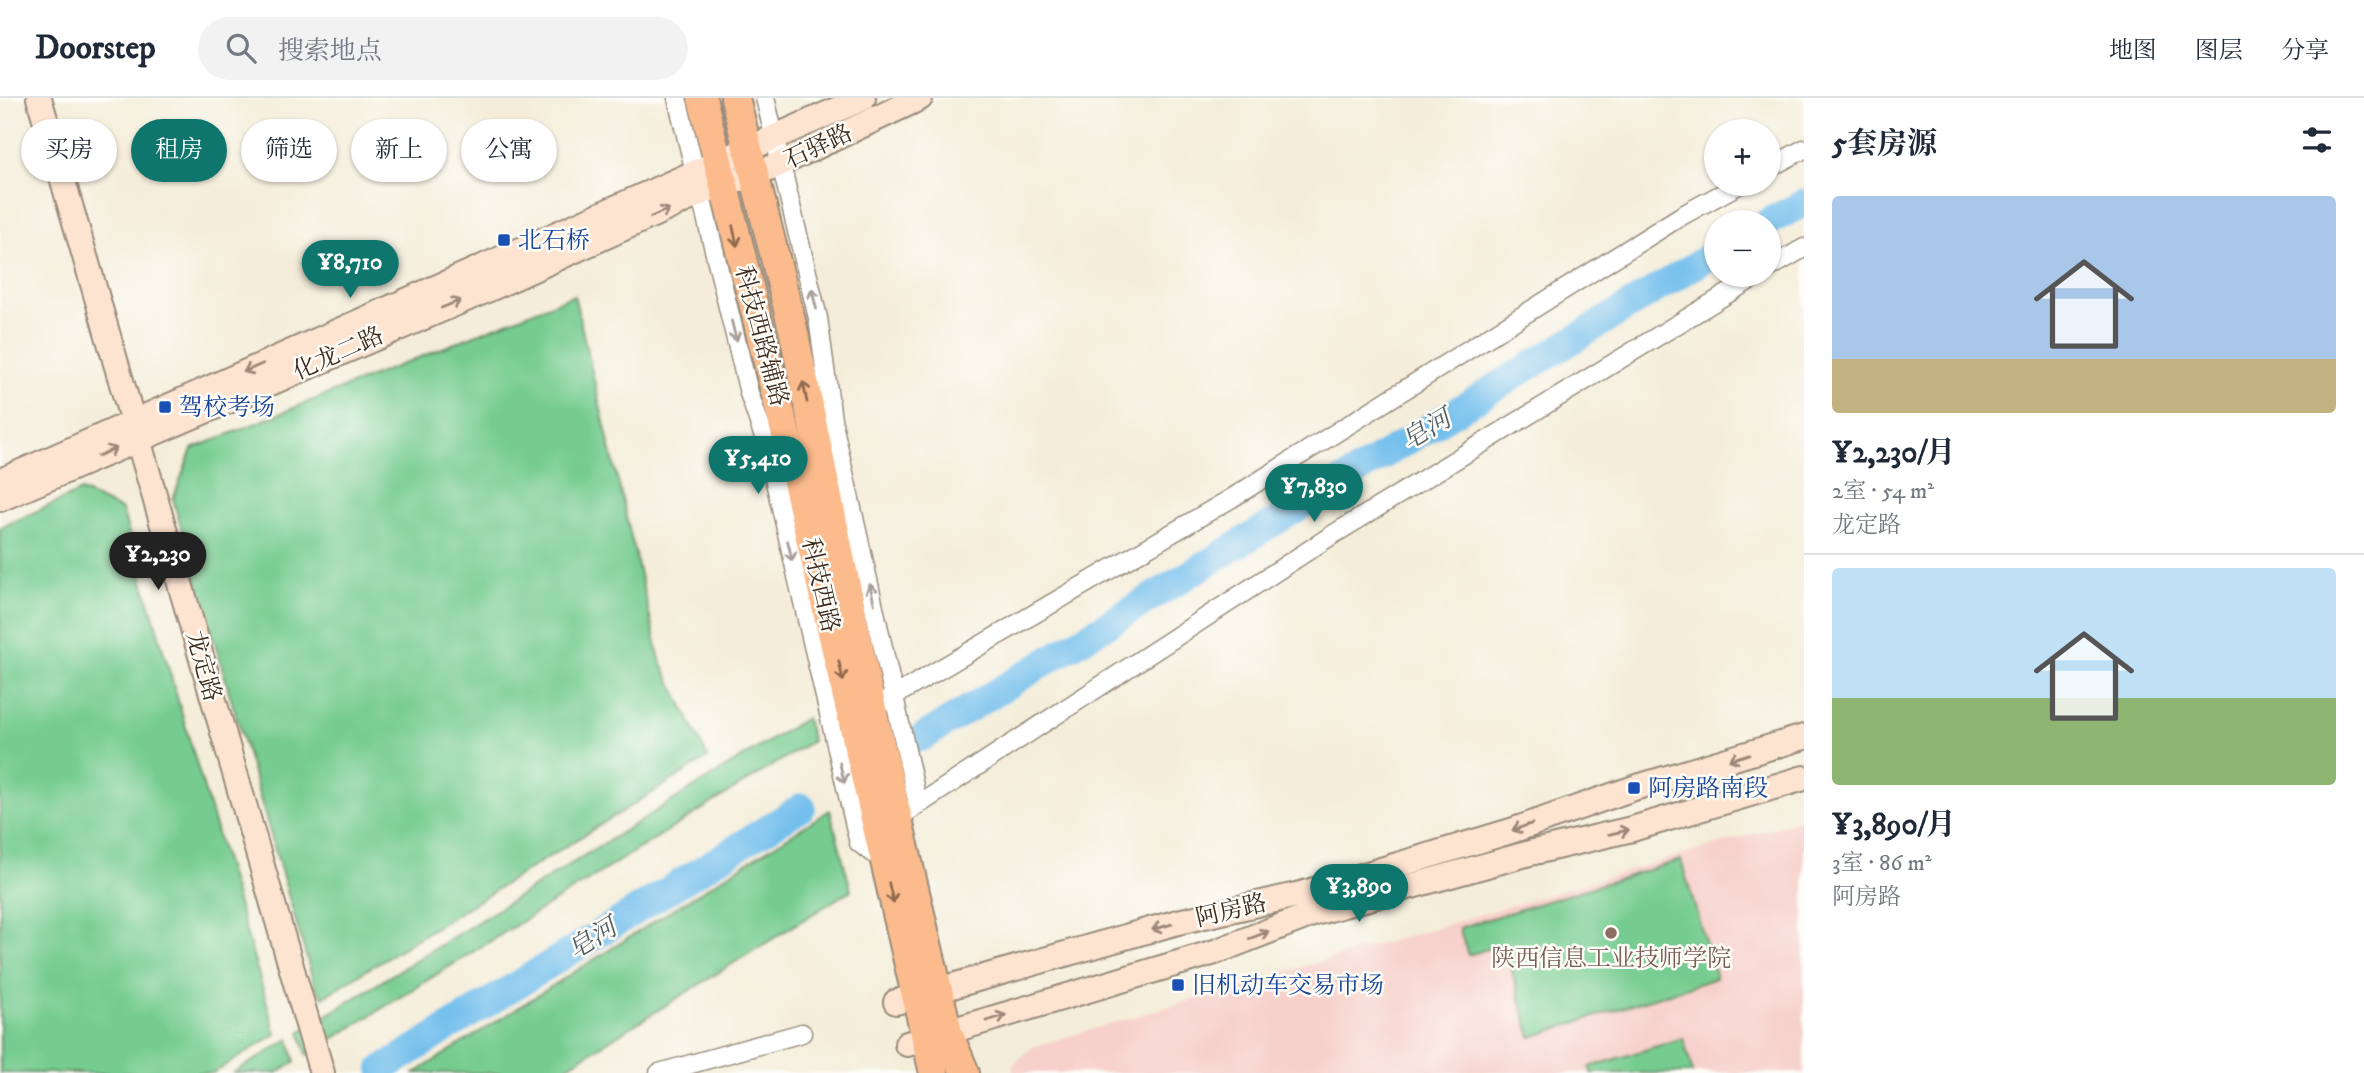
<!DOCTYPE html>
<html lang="zh">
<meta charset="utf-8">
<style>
:root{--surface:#fff;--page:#f2f2f3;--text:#1f2937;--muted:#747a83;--line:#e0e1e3;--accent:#0f766e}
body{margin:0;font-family:"IM FELL DW Pica","Noto Serif SC",serif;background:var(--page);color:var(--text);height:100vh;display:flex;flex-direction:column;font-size:26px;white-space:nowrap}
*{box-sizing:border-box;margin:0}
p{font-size:23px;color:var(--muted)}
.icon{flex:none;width:38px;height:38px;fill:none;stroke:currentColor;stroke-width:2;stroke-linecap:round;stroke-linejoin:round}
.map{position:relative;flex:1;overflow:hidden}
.sheet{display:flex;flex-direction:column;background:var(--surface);width:560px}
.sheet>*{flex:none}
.hud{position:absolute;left:21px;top:21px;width:665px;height:63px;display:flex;gap:14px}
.buttons{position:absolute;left:1704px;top:21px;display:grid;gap:14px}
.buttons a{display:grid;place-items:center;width:77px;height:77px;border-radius:50%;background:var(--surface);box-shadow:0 2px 5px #0004;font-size:35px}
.price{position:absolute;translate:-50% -60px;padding:0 16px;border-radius:24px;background:var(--accent);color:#fff;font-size:23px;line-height:46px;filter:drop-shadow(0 2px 4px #0008)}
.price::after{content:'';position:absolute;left:50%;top:42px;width:21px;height:16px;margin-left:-10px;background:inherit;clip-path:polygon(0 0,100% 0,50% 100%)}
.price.selected{background:#222;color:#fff}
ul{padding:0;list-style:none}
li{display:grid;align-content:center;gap:14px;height:371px;padding:0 28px}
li+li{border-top:2px solid var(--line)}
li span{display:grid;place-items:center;height:217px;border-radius:7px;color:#555}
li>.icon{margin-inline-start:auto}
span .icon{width:126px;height:126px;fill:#fffc;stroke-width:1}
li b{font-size:30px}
h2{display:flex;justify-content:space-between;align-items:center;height:84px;padding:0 28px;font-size:30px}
.tag{padding:0 24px;border-radius:32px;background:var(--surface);box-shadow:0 2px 5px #0004;font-size:24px;line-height:63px}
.tag.selected{background:var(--accent);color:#fff}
header{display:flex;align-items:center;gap:42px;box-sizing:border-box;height:98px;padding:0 35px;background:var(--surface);border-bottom:2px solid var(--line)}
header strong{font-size:33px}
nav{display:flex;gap:38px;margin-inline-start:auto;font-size:24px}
.search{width:490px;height:63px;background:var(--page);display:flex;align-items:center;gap:18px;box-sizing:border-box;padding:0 24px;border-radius:38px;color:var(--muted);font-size:26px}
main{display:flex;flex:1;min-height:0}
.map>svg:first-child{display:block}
</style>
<header>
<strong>Doorstep</strong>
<div class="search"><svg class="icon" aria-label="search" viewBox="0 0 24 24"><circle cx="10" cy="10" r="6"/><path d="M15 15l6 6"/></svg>搜索地点</div>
<nav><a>地图</a><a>图层</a><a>分享</a></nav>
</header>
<main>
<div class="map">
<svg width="1804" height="975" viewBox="0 0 1804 975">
<rect width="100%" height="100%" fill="#fdfcf7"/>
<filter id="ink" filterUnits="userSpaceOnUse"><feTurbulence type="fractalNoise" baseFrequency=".0143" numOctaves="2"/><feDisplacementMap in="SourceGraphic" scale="14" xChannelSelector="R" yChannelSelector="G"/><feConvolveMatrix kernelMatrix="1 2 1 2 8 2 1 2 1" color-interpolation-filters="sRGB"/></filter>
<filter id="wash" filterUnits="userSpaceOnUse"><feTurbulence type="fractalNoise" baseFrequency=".00686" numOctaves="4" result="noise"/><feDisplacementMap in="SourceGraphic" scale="28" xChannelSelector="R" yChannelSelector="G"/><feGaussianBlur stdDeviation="1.57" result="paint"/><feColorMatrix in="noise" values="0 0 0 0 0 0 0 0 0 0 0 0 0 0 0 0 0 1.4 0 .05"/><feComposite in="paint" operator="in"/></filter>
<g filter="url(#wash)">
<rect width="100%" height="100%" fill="#f4edd9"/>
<path fill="#f7d0cb" d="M1804,721v254h-790l-2,-7 20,-19z"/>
<path fill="#76cc90" stroke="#587b57" stroke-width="2" d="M574,197l86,365 48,98 -385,239 -8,-10 -142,-488 19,-50z
M81,393l41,19 154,524 -63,39h-213v-545z
M806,620l6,23 -505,314 -7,-23z
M830,712l21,80 -294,183h-142z
M1681,762l35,118 -185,59 -27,-93 -36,11 -9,-27z
M1683,940l10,35h-102l-1,-6z
M289,941l6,23 -18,11h-43z"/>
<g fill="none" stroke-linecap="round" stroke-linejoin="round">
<path stroke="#74bfed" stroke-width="28" d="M1768,124l36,-19
M921,640l796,-486
M382,971l420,-262"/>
</g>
</g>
<g filter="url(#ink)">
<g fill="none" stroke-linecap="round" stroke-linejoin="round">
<defs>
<path id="street" d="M677,0l72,295 17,50 93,400 25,18
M765,0l53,220 14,101 86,385
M1769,70l35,-19
M1769,170l35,-20
M872,611l360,-211 449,-282 59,-32
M898,720l431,-281 429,-262
M659,975l143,-40"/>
<path id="secondary" d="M39,0l283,975
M3,382l860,-382
M0,401l485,-208 238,-108 31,-7 166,-78
M896,904l282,-80 123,-28 210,-63 123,-43 170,-51
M907,946l308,-92 100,-39 215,-60 102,-24 172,-51"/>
<path id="primary" d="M702,0l88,353 144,622
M735,0l58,231 75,363 80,341 17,40"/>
</defs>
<use href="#street" stroke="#988c7c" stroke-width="21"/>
<use href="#secondary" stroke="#988c7c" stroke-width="28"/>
<use href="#primary" stroke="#988c7c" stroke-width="32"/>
<use href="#street" stroke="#fff" stroke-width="18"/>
<use href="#secondary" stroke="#fde4d1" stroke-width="24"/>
<use href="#primary" stroke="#fbbb8c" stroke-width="28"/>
</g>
<defs><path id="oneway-shaft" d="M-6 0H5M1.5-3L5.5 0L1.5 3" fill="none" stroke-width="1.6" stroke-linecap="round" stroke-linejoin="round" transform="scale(1.75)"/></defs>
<g stroke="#9c8778">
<use href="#oneway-shaft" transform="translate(660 115) rotate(-24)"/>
<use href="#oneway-shaft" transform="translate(451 206) rotate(-22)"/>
<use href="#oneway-shaft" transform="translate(253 270) rotate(156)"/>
<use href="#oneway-shaft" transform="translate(107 354) rotate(-24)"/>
<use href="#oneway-shaft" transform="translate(1739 659) rotate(163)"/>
<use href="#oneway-shaft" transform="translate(1522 729) rotate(161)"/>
<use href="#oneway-shaft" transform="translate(1619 734) rotate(-13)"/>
<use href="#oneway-shaft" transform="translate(1162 829) rotate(164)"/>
<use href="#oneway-shaft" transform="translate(1259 837) rotate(-21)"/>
<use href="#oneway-shaft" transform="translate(996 920) rotate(-17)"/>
</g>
<g stroke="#916b50">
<use href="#oneway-shaft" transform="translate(735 138) rotate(77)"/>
<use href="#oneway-shaft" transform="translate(805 294) rotate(-101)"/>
<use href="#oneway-shaft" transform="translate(841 573) rotate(77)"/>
<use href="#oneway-shaft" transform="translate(891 795) rotate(77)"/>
</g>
<g stroke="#a79f9a">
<use href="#oneway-shaft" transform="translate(814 201) rotate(-104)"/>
<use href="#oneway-shaft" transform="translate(734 233) rotate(76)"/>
<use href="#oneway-shaft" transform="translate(790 453) rotate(77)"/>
<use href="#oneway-shaft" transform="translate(872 496) rotate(-103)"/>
<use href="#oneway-shaft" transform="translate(842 675) rotate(77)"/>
</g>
</g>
<g fill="#1a4fb4" stroke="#fdfcf7" stroke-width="2.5">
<rect x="497" y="135" width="14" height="14" rx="3.5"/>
<rect x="158" y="302" width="14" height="14" rx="3.5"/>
<rect x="1627" y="683" width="14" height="14" rx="3.5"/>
<rect x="1171" y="880" width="14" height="14" rx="3.5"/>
</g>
<circle fill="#8d6e63" stroke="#fdfcf7" stroke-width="2.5" cx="1611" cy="835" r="7"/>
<g text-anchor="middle" stroke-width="5" stroke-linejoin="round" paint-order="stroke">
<g font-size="24" fill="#3b2a1e" stroke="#fdfcf7">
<text transform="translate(818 48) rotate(-25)" y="8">石驿路</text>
<text transform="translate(762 238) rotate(75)" y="8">科技西路辅路</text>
<text transform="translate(338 255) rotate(-24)" y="8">化龙二路</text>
<text transform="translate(821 487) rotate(77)" y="8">科技西路</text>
<text transform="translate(204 568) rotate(74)" y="8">龙定路</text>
<text transform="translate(1231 812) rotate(-13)" y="8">阿房路</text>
</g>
<g font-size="24" fill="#164399" stroke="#fdfcf7" text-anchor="start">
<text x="518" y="150">北石桥</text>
<text x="179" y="317">驾校考场</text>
<text x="1648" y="698">阿房路南段</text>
<text x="1192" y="895">旧机动车交易市场</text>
</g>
<g font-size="24" fill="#785e54" stroke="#fdfcf7">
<text x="1611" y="868">陕西信息工业技师学院</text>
</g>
<g font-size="26" font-style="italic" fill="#4f5e66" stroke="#fdfcf7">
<text transform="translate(1426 331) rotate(-31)" y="9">皂河</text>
<text transform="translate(592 840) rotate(-32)" y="9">皂河</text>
</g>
</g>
</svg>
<div class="buttons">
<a>+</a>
<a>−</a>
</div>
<b class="price" style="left:350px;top:202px">¥8,710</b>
<b class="price" style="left:758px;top:398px">¥5,410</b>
<b class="price" style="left:1314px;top:426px">¥7,830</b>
<b class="price selected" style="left:158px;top:494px">¥2,230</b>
<b class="price" style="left:1359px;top:826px">¥3,890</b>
<div class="hud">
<a class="tag">买房</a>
<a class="tag selected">租房</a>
<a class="tag">筛选</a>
<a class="tag">新上</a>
<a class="tag">公寓</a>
</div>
</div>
<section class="sheet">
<h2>5套房源<svg class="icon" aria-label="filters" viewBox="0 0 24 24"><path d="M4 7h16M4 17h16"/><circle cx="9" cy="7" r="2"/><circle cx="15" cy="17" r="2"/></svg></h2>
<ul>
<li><span style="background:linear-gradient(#a9c7e8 75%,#c2b280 0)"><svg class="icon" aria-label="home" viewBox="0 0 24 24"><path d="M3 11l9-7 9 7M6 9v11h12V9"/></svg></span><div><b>¥2,230/月</b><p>2室 · 54 m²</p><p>龙定路</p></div></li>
<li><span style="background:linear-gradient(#bfe0f5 60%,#8fb573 0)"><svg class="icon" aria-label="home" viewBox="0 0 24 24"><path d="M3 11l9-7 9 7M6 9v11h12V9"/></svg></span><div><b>¥3,890/月</b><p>3室 · 86 m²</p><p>阿房路</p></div></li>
</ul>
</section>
</main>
